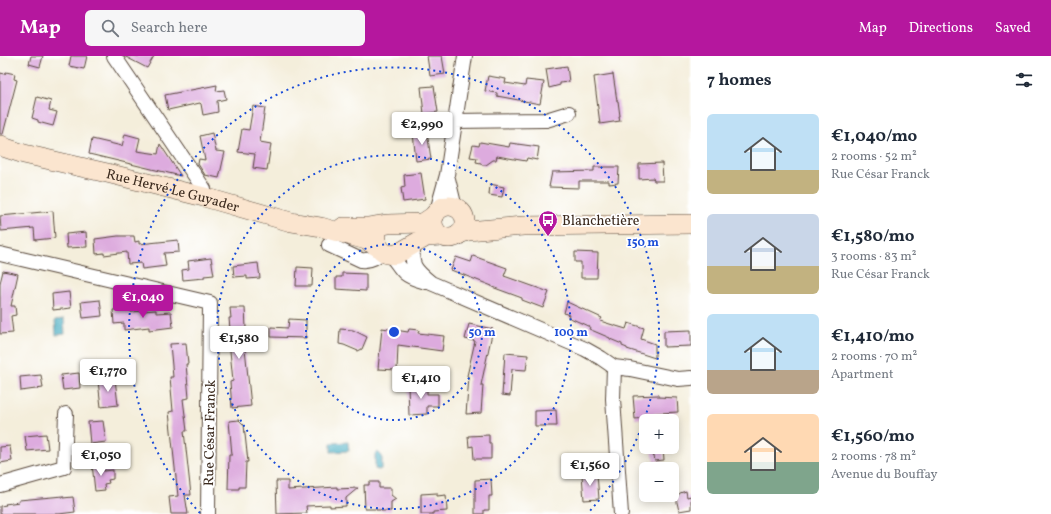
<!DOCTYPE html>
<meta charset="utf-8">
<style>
:root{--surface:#fff;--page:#f6f6f7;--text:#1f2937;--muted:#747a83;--accent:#b5179e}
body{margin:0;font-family:Vollkorn,serif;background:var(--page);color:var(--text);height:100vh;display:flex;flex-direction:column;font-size:15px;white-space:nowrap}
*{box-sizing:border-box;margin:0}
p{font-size:13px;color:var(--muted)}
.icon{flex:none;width:22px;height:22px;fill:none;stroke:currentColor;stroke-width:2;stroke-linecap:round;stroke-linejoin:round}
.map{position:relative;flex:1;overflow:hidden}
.details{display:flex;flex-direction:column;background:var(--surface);width:360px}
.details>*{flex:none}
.buttons{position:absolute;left:639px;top:358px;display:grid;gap:8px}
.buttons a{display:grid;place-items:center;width:40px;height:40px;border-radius:6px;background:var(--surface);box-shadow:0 2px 10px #0003;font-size:20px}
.price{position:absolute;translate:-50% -34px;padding:0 9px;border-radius:4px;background:#fff;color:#222;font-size:13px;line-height:26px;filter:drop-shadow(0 1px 2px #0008)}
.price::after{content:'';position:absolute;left:50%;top:24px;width:12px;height:9px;margin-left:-6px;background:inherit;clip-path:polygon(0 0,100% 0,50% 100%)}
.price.selected{background:var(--accent);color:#fff}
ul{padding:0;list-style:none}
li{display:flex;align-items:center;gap:12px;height:100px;padding:0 16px}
li span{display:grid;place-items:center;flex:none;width:112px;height:80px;border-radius:6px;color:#555}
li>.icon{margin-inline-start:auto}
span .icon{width:48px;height:48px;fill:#fffc;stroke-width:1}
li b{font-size:17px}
h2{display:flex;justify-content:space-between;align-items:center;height:48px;padding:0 16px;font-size:17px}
header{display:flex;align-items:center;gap:24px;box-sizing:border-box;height:56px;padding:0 20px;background:var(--accent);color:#fff}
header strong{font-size:19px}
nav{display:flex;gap:22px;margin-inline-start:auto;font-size:14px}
.search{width:280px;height:36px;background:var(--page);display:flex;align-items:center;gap:10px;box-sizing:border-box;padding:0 14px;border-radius:6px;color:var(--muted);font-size:15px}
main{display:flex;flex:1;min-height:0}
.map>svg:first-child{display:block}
</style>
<header>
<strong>Map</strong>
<div class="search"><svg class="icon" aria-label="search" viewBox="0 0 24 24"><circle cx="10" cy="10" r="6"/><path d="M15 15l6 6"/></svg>Search here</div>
<nav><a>Map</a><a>Directions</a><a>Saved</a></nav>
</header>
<main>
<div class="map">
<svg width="691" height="458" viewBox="0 0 691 458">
<rect width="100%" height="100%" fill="#fff"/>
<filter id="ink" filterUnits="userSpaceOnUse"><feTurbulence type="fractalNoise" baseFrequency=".025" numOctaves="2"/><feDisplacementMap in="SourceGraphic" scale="8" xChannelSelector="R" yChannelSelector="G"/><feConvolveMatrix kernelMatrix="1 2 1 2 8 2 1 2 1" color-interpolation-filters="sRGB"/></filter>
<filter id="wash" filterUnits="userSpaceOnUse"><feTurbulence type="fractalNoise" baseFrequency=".012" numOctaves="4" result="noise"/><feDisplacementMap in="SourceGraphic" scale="16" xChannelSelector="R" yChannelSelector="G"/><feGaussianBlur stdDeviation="0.9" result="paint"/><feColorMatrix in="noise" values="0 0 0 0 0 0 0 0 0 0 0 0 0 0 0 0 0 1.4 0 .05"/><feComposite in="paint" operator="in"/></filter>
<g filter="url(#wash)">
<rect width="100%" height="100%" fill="#f4eedb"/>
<path fill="#3ea8be" stroke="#3c696e" d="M64,263l1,15 -9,1 -1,-15z
M348,386l1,9 -18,1v-9z
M378,396l4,4v12l-3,2 -4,-1v-15z"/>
<g id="blocks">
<path fill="#ddabde" d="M31,0h12l-3,11 -11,-3z
M71,0h16l-3,13 -15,-3z
M124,0h30l-7,12z
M427,0h15l3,18 -15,2z
M567,10l2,16 -9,1v2l-11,3 -3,-19z
M6,16l9,2 -1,5 3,1 -14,54h-3v-61l5,1z
M613,18l4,27h1l2,15h-1l1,5 -20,3 -6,-47z
M488,20l18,3 -1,4 20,3 1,-6 18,2 -4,22 -43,-8v-3l-12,-2z
M217,29l-1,6 8,-1 2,9 -9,2 1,11 -15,3 -2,-11 -1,-1 -32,7 -3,-15z
M434,30l4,26 -14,2 -3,-27z
M37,41l14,4 -2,9 8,2 -4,14 -15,-4v-2l-6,-2z
M253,50l12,2 -5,34 11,2 -4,26 -14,-2 2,-14 -17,-2 4,-23 7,1z
M427,76l4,27 -15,2 -3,-28z
M212,77l4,18 9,1 -6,26 -14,-3 -7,-11 1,-5 6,1 -5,-24z
M125,78l15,4 -3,13 21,3 2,-10 21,32 -92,-22 3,-15 30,7z
M480,86l29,5 1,-4 29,4 -2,13 -10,-2 -1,3 -29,-5 -1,4h-3l-7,5h-4l-1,-2 -5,-1 1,-4 -7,-1 3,-12 6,1z
M662,107l1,18h-9l-1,-3 -14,1v-15z
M594,111h25l-1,16 -9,1v-3h-30v7l-30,-1 3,-15 42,-1z
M421,117l4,26 -22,3 -2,-14 4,-1 -1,-12z
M490,128l14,3 -2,10 -13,-2z
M53,155l2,27 -20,2 -1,-12 -33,3 -1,-15z
M86,176l1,15 -20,1 -1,-14z
M118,180h16l1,6 4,-1v3l39,-4 1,12 -15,1 2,13 -24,3 -1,-6 -13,1 -1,-12 -23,3v-2l-8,1 -1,-15z
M575,196l23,1 -1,25h-16v-16h-6z
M473,200l34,12 -3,8 45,16 -6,16 -21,-8v-2l-30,-11v-1l-41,-16 5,-13 15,5z
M211,202l3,17 -10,1v2l-21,2 -1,-10 7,-1 -1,-8z
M258,207l2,15 -13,1v-3l-13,1 -1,-11z
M297,211l16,1 -1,18h-16z
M3,215l15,3 -7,32h4l1,9 -5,1 2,17 -13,1v-51z
M342,217l24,1v17l-30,-2v-12h6z
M69,236l2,16 -18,2 -1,-16z
M100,244l2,16 -19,2 -2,-16z
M567,246l35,16 -2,3 26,8 2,-6 16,5 -3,11 14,5v14l-28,-9v-1l-5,-2v-2l-12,-5v-1l-21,-9 1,-2 -22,-10 1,-2 -5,-2z
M131,252v4l25,-2v3l15,-1 2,15 -24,3v-3l-25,3v-7l-10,1 -1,-14z
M230,252h15l1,20 -3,1 8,77 -19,2 -2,-26 3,-1 -4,-40h2l-2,-23h2z
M289,263l17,1v18l-35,-1v-10l17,1z
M469,268l24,5 -12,56h2l-2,28 -15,1 3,-37 -2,-1 8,-35 -10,-2z
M382,272l26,4 1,-3 10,1 -1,3 26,3 -2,15 -44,-6 -1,25 -19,-1z
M340,273l13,1 14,7 -5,12 -4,2 -14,-6 -5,-1z
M691,274v16l-27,1v-16z
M186,287l2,21h-2l3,34 -6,1 4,32h-3l7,64h-6l3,19h-17l-2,-17 9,-1 -9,-84 4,-1 -3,-34h3l-3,-33z
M505,297l23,2 -2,15 -14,-1 -2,27 -8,-1z
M79,317l1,15 -17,2 -2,-15z
M41,319l2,13 -22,3 -1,-14z
M115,323l3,26 -17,2 -3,-26z
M408,330h19v8h11v12h-11v8l-18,1z
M658,339v2l19,1 1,14 -34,2v4l-9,1 -2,-23z
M556,354l1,16h-22v-15z
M239,364l5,5 4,37h-2l-1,25h-6v2h-11l1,-34h3l-3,-34z
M103,365l3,21 -16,2 -2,-22z
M46,378l2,15 -21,2 -2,-15z
M489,379v8h2v16h-17l-1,-13 -4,1 -1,-11z
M10,390l2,15 -12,2v-16z
M652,391h11l1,13 -9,1 -1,-5 -1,1z
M103,407l1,8 9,-1v9l-5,1 1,3 -5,1 1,6 -10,1 -3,-27z
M597,418l2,25 -15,1 -2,-25z
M491,423l1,17h-3v14h-5v4h-9v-34z
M276,425h12v9l49,-3v2l21,-1 -12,10v8l-16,1v-2l-24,1 1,7 -30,1z
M369,426h10v6h12v7l5,4 -5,3v9h-10v-1h-5v-1h-11l-1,-24h5z
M686,435l1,6 4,-1v13l-12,2 -3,-13 4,-5z
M437,437v3l9,-1 1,16 -14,1v2h-12v-20z
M63,440v2l10,-1 2,15 -16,2h-59v-8l6,-1 -1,-1 14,-2v-2z"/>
</g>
</g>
<g filter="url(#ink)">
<use href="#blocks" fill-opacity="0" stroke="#57473a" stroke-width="1"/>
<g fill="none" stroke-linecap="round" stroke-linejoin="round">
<defs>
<path id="street" d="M114,0l90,133v8
M454,65l92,-1 23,-7
M448,123l7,29
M437,155l10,-36 18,-119
M415,188c-7,20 1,27 16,39l154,66 16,9 13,9 16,2 48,10 13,-1
M329,189l32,15c9,1 15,-2 21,-9
M0,198l210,49 -2,211
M390,199c6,5 9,13 15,18 6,5 14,7 21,9
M614,311l-1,32 8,115
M0,429l64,-18 2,-53"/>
<g id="secondary">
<path id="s1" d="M1,89l5,3 18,6 83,19 97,24 87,25 30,5 45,13 12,7"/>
<circle cx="449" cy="166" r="16"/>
<path d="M343,171h26l19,-3 35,-1 12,-8"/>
<path d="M459,178l9,-3 55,-5 168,-2"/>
<path d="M377,179c-2,13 8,22 20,19l29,-17 15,-1"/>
</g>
</defs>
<use href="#street" stroke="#57473a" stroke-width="16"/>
<use href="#secondary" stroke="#57473a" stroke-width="20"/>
<use href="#street" stroke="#fff" stroke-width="14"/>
<use href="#secondary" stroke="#fbe5cf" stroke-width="19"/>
</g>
</g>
<g fill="none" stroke="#1d4ed8" stroke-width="2" stroke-dasharray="2 4">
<circle cx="394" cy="276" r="88"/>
<circle cx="394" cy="276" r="177"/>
<path d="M200 457A265 265 0 1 1 588 457"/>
</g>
<defs>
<symbol id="bus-pin" viewBox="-11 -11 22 30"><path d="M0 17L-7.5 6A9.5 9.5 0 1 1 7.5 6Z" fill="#b5179e" stroke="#fff"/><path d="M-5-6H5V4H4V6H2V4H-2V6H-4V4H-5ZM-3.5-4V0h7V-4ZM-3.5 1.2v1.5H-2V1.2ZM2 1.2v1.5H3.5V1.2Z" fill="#fff"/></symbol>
</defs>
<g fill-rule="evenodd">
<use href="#bus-pin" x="537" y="153" width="22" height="30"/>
</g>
<g text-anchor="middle" stroke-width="3.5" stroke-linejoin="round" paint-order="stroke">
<g font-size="14" fill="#3b2a1e" stroke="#fff">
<text dy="5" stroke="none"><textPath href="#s1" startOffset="178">Rue Hervé Le Guyader</textPath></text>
<text transform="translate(209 377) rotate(-89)" y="5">Rue César Franck</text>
</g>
<g font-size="14" fill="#3b2a1e" stroke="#fff" text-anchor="start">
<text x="562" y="169">Blanchetière</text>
</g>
</g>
<circle cx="394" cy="276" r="6" fill="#1d4ed8" stroke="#fff" stroke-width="2"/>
<g font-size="12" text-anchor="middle" font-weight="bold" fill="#1d4ed8" stroke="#fff" stroke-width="3.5" stroke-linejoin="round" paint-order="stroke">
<text x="643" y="190">150 m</text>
<text x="482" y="280">50 m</text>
<text x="571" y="280">100 m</text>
</g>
</svg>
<div class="buttons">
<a>+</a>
<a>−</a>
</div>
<b class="price" style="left:422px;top:90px">€2,990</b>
<b class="price selected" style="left:143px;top:263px">€1,040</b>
<b class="price" style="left:239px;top:304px">€1,580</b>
<b class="price" style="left:108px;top:337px">€1,770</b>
<b class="price" style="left:421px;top:344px">€1,410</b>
<b class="price" style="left:101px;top:421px">€1,050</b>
<b class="price" style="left:590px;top:431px">€1,560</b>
</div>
<section class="details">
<h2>7 homes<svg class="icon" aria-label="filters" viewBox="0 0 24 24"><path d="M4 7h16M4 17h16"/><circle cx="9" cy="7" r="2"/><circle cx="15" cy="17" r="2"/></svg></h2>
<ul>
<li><span style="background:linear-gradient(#bfe0f5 70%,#c2b280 0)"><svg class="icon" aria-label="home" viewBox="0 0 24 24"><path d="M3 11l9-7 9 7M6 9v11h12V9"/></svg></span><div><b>€1,040/mo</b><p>2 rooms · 52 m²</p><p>Rue César Franck</p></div></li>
<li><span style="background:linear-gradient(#c9d6e8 65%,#c2b280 0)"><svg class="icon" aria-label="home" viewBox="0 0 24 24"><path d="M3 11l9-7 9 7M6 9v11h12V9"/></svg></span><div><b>€1,580/mo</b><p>3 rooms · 83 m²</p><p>Rue César Franck</p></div></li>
<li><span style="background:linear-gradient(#bfe0f5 70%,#b9a48a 0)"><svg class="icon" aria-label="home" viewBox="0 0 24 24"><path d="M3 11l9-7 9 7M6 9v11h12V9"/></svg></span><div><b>€1,410/mo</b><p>2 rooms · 70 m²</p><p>Apartment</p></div></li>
<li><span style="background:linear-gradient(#ffd9b3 60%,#7fa58c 0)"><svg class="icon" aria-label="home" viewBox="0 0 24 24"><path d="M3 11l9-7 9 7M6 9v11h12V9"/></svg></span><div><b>€1,560/mo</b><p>2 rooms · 78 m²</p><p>Avenue du Bouffay</p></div></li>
</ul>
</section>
</main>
